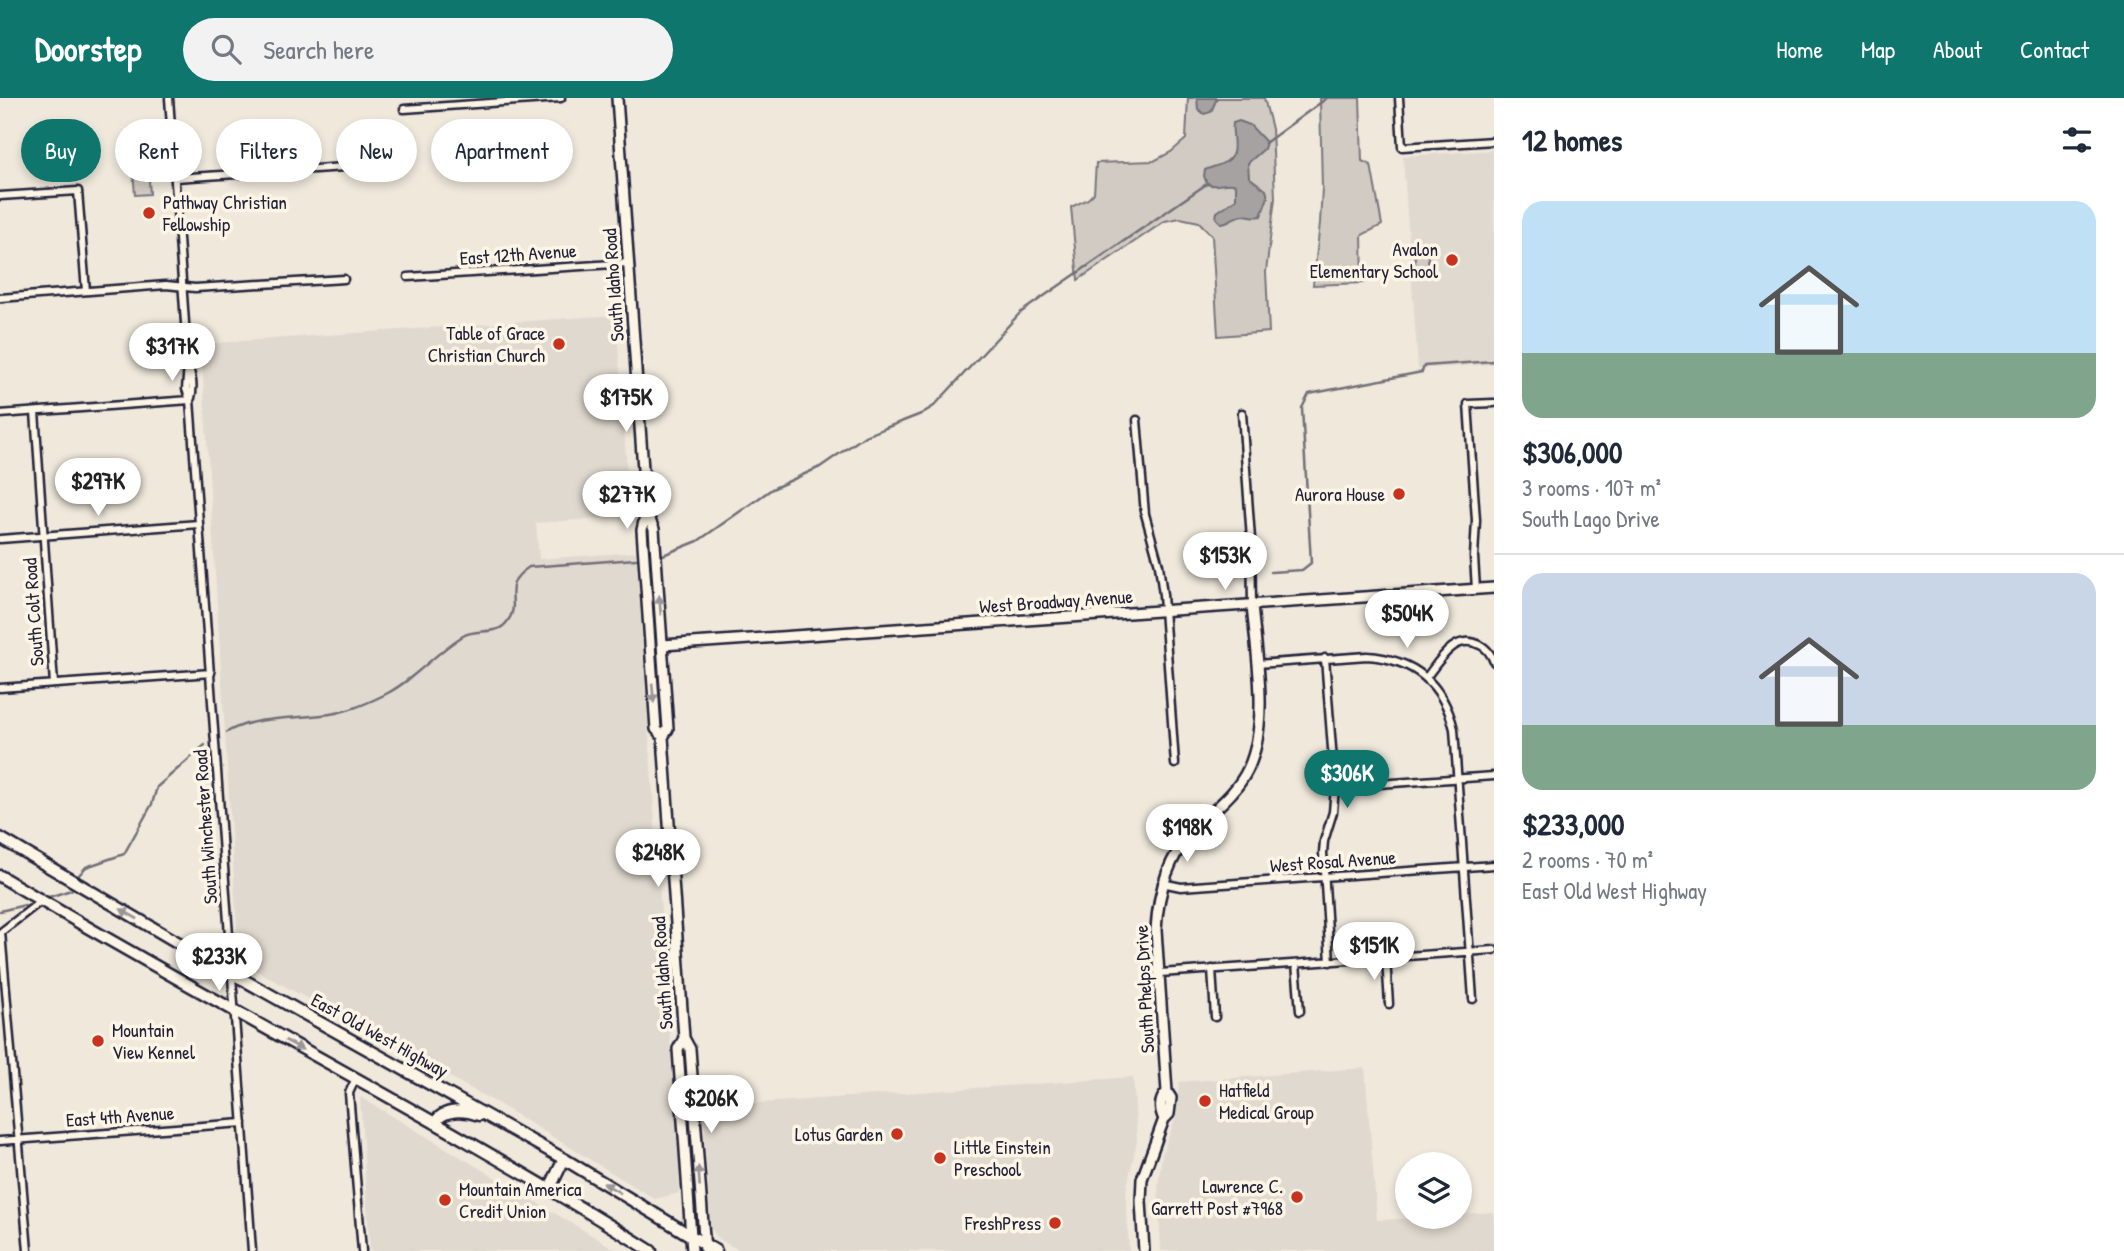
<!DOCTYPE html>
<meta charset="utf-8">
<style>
:root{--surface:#fff;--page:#f2f2f3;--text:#1f2937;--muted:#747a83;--line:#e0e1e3;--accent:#0f766e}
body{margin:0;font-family:"Patrick Hand",sans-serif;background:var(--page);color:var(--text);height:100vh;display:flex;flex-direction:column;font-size:26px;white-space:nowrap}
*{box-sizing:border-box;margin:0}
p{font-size:23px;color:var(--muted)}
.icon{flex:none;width:38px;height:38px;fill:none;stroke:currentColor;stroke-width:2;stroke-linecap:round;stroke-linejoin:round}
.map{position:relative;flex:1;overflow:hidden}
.panel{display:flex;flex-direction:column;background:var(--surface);width:630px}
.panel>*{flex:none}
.guide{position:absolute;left:21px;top:21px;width:665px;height:63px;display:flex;gap:14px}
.fabs{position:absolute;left:1395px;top:1054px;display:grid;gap:14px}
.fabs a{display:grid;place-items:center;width:77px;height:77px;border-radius:50%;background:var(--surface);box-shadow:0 4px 10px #0003;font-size:35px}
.price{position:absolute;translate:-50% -60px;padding:0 16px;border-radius:24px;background:#fff;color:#222;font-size:23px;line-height:46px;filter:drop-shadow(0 2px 4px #0008)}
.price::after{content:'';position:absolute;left:50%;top:42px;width:21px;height:16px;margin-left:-10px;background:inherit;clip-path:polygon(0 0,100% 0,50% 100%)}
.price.selected{background:var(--accent);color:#fff}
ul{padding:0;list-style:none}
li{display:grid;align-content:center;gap:14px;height:371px;padding:0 28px}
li+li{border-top:2px solid var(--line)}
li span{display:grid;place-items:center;height:217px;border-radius:21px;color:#555}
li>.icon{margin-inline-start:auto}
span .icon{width:126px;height:126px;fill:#fffc;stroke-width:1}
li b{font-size:30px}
h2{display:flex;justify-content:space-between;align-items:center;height:84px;padding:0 28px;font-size:30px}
.chip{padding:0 24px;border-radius:32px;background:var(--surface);box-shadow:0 4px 10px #0003;font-size:24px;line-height:63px}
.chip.selected{background:var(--accent);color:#fff}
header{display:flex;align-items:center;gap:42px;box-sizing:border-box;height:98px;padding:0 35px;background:var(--accent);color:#fff}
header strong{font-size:33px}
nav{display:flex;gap:38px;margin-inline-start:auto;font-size:24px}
.search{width:490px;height:63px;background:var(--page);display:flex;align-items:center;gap:18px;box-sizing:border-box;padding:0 24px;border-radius:38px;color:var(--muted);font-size:26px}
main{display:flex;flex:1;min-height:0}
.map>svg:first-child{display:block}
</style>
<header>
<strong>Doorstep</strong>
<div class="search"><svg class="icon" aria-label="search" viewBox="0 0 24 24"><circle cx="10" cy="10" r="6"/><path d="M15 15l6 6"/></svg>Search here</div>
<nav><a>Home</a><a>Map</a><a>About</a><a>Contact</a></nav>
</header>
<main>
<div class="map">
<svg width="1494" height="1153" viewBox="0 0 1494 1153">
<rect width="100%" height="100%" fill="#efe8db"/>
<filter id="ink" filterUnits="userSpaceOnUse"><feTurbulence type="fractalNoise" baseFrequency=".0143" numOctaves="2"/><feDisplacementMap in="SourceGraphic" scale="14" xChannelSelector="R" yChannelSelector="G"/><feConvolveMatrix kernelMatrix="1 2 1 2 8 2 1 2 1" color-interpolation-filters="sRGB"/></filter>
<g filter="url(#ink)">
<path fill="#e0d9cf" d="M1494,52v214l-76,5 -15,-213z
M616,217l14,201 -94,7 3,36 97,-7 43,617v24l-24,6 -158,-96 -258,-142 -38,-617z
M1365,970l12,152 83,-4v-2l34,-2v39h-333l-3,-64 4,-33 14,-37 3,-35z
M1133,979l4,64 -11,50 3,60h-389l-21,-12 -8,-11 -8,-115 16,-7z
M360,999l258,154h-248z"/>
<path fill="#d1cbc3" stroke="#7a767f" stroke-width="2" d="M1188,0h76l8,31 3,69 -9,74 3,60 -51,4 -6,-100 -13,-14 -19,-4 -15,3 -87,59 -7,-73 17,-8 6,-6 2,-30 58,-2 17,-9 15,-13z
M1320,0h40l2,63 9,4 11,60 -20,10 1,48 -50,2 7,-62 2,-35z
M148,70l2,26 -15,1 -2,-26z
M1427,149l2,24 -13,1 -2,-24z"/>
<path fill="#a6a2a2" stroke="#716f79" stroke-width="2" d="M1197,0h20l-6,14 -7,2 -6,-5z
M1239,23l11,4 16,17 -2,7 -16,14 1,14 17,13 2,7 -7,19c-7,2 -11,-1 -18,-1 -9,1 -14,8 -22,8l-5,-5 1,-6 19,-13v-14c-10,-4 -19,3 -29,-1l-3,-8 1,-6c7,-3 16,-5 22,-9 12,-8 4,-25 6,-38z"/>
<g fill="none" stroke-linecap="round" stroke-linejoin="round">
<path stroke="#716f79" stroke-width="2.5" d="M1265,45l62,-45
M663,457l35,-14 74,-52 48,-22 45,-31 56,-22 13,-8 86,-93 14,-10 174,-120
M1271,474l31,-2 9,-7 -9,-155 7,-14 113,-22 2,-6 70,-5
M227,634c32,-18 73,-12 109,-19 16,-3 36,-12 50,-19 29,-15 50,-42 77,-58 13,-8 34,0 44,-14 16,-20 -9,-35 22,-55l107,-8
M79,777l7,-8 38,-13 28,-50 5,-17 48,-42
M49,799l22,-7
M0,813l25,-6"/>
<defs>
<path id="street" d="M169,0l19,267 -2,24 4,11 62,851
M1399,0l3,49 92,-6
M404,11l157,-11
M175,80l170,-11
M0,98l78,-5 8,100
M408,179l221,-14
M0,200l166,-13 29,3 149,-9
M188,267c4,12 6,21 3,33
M35,314l19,272
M1242,315l9,126 1,66
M0,316l190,-14
M1137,322l8,94 14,51 4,30 12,169
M0,441l199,-15
M1476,491l-2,-32 2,-37 -8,-116 26,-1
M1325,560l10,129 -2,25 -9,29 -1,12 7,109
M1257,566l110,-8c47,3 76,28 87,73l19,270
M1426,580c13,-17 29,-46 54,-33 7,3 11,9 14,17
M0,590l211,-15
M1335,689l159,-11
M1162,785l19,4 313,-22
M1386,860l3,46
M1296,866l4,47
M1212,871l3,48
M1160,875l334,-23
M356,980l-7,15 13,158
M0,1043l243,-18
M28,1153l-27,-319 40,-31"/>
<path id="secondary" d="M617,0l29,414 -4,18 14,199 7,8
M646,414l8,17 14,200 -5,8 21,301 6,11 15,202
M663,547l831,-57
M684,940l-6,11 14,202
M1164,1021c-5,-10 -5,-19 3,-27
M1144,1153l-3,-50 1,-22 22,-60 5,-5 2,-16 -4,-6 -11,-162c2,-36 11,-71 36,-98 20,-22 43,-36 56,-63 22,-47 8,-115 4,-164"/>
<path id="primary" d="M0,740l199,117 365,204 152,92
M0,778c215,129 439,242 651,375
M435,1025c8,-15 30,-13 44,-8
M549,1092l15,-31"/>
</defs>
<use href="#street" stroke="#22223b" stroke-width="11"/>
<use href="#secondary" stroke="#22223b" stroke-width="14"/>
<use href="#primary" stroke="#22223b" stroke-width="15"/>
<use href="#street" stroke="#fcf5e5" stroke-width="6"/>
<use href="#secondary" stroke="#fcf5e5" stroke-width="9"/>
<use href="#primary" stroke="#fcf5e5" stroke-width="10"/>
</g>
<defs><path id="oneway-solid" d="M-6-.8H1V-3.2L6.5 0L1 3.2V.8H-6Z" transform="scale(1.75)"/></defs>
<g fill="#9a9698">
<use href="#oneway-solid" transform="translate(660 507) rotate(-95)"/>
<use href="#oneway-solid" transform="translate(653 595) rotate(85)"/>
<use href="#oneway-solid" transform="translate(129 816) rotate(-150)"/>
<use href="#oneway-solid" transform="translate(294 947) rotate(29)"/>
<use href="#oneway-solid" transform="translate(699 1078) rotate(-94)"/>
<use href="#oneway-solid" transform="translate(612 1090) rotate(-149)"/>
</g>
</g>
<g fill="#c8321e" stroke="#fcf5e5" stroke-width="2.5">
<circle cx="149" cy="115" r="7"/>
<circle cx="1452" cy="162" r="7"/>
<circle cx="559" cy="246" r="7"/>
<circle cx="1399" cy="396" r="7"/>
<circle cx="98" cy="943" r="7"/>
<circle cx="1205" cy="1003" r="7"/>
<circle cx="897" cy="1036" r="7"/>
<circle cx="940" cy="1060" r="7"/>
<circle cx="1297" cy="1099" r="7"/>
<circle cx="445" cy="1102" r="7"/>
<circle cx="1055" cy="1125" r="7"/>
</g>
<g text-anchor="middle" stroke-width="7" stroke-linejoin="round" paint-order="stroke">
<g font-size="19" fill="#22223b" stroke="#fcf5e5" text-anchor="end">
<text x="163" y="111" text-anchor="start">Pathway Christian<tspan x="163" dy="22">Fellowship</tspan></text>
<text x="1438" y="158">Avalon<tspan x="1438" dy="22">Elementary School</tspan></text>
<text x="545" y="242">Table of Grace<tspan x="545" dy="22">Christian Church</tspan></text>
<text x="1385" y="403">Aurora House</text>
<text x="112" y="939" text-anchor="start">Mountain<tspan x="112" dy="22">View Kennel</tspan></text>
<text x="1219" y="999" text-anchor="start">Hatfield<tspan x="1219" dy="22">Medical Group</tspan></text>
<text x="883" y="1043">Lotus Garden</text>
<text x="954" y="1056" text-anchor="start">Little Einstein<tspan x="954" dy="22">Preschool</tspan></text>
<text x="1283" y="1095">Lawrence C.<tspan x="1283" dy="22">Garrett Post #7968</tspan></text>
<text x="459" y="1098" text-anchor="start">Mountain America<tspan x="459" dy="22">Credit Union</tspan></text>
<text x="1041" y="1132">FreshPress</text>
</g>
<g font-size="19" fill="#22223b" stroke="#fcf5e5">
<text transform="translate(518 156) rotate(-4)" y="7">East 12th Avenue</text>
<text transform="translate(613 187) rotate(-94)" y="7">South Idaho Road</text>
<text transform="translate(1056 503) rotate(-4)" y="7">West Broadway Avenue</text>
<text transform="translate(33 514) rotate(-94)" y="7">South Colt Road</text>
<text transform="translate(205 729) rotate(-94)" y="7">South Winchester Road</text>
<text transform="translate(1333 763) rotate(-4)" y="7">West Rosal Avenue</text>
<text transform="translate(662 875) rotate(-94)" y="7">South Idaho Road</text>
<text transform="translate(1144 891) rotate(-93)" y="7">South Phelps Drive</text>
<text transform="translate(380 937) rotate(29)" y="7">East Old West Highway</text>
<text transform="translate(120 1018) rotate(-4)" y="7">East 4th Avenue</text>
</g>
</g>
</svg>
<div class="fabs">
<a><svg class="icon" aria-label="layers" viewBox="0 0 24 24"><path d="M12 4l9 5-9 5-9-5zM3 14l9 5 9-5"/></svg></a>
</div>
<b class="price" style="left:172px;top:285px">$317K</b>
<b class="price" style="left:626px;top:336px">$175K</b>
<b class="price" style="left:98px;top:420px">$297K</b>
<b class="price" style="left:627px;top:433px">$277K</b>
<b class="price" style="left:1225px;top:494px">$153K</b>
<b class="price" style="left:1407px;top:552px">$504K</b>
<b class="price selected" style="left:1347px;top:712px">$306K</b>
<b class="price" style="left:1187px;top:766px">$198K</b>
<b class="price" style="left:658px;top:791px">$248K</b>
<b class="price" style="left:1374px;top:884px">$151K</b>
<b class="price" style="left:219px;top:895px">$233K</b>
<b class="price" style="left:711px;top:1037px">$206K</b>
<div class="guide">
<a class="chip selected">Buy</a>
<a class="chip">Rent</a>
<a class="chip">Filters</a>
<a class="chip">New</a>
<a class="chip">Apartment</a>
</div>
</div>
<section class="panel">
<h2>12 homes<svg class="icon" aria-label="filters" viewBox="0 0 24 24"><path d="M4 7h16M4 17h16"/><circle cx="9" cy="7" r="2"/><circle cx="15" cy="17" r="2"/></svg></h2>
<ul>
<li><span style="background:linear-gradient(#bfe0f5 70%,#7fa58c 0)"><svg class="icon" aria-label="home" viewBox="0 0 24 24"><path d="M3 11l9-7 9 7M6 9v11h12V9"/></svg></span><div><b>$306,000</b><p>3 rooms · 107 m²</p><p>South Lago Drive</p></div></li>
<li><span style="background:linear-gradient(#c9d6e8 70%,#7fa58c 0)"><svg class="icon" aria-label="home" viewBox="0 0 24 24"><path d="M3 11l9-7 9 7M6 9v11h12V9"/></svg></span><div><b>$233,000</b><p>2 rooms · 70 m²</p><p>East Old West Highway</p></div></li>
</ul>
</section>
</main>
